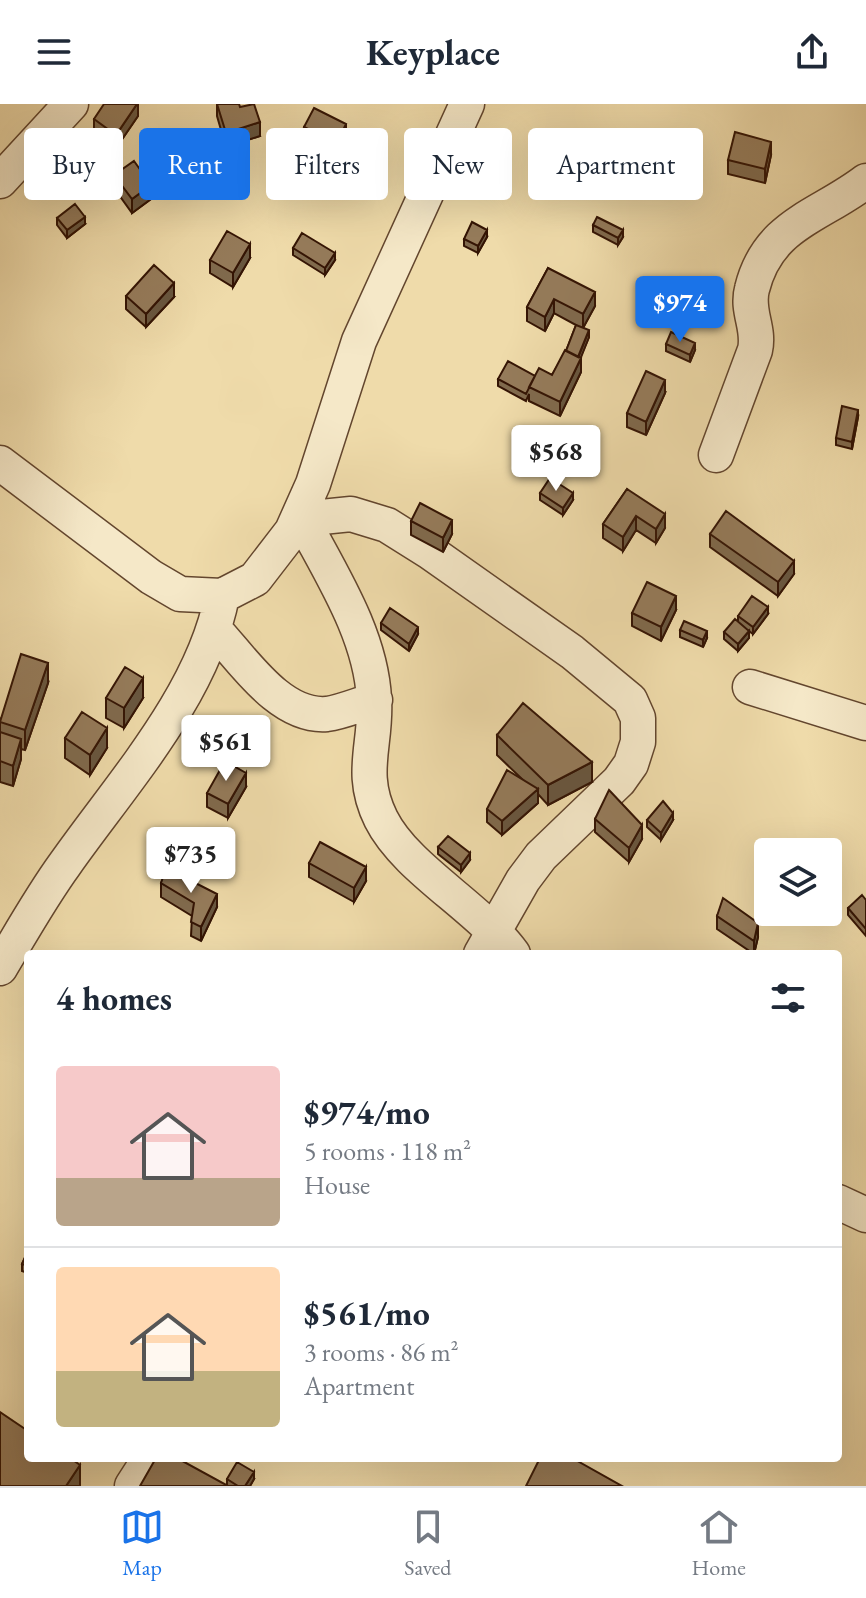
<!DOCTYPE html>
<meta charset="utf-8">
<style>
:root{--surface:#fff;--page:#f2f2f3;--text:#1f2937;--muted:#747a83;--line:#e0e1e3;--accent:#1a73e8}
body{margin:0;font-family:"EB Garamond",serif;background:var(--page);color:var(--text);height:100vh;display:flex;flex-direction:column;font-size:30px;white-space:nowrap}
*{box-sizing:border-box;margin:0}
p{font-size:26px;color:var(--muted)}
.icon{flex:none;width:44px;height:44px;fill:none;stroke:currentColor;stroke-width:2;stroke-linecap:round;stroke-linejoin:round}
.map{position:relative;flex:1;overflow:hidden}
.sheet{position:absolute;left:24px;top:846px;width:818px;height:512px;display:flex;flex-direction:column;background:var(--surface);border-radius:8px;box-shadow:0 8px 32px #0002}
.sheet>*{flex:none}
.hud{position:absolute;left:24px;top:24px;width:818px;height:72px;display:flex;gap:16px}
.controls{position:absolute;left:754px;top:734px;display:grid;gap:16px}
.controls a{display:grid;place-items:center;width:88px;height:88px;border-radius:8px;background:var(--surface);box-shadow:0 8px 32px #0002;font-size:40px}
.price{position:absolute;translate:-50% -68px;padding:0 18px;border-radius:8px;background:#fff;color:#222;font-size:26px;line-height:52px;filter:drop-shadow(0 2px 4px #0008)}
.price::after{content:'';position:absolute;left:50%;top:48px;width:24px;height:18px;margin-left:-12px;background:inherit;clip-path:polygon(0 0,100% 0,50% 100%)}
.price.on{background:var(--accent);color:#fff}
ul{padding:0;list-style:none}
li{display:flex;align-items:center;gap:24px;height:200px;padding:0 32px}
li+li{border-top:2px solid var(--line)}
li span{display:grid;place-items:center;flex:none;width:224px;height:160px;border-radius:8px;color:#555}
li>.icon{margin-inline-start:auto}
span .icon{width:96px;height:96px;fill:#fffc;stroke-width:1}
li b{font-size:34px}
h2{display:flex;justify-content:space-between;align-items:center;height:96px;padding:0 32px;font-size:34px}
.chip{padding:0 28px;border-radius:8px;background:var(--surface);box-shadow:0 8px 32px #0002;font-size:28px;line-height:72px}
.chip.on{background:var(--accent);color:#fff}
header{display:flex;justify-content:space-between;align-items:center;height:104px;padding:0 32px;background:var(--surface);font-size:36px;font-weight:700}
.tabs{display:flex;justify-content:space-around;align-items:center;height:112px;border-top:2px solid var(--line);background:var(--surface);font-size:22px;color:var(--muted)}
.tabs a{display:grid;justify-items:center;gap:4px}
.tabs .on{color:var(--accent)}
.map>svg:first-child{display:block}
</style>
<header><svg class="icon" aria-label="menu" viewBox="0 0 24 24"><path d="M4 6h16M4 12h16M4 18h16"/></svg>Keyplace<svg class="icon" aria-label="share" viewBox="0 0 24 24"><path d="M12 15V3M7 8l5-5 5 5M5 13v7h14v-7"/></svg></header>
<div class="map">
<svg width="866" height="1382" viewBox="0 0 866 1382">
<rect width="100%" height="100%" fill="#efdbaa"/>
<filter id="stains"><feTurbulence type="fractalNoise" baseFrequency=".0025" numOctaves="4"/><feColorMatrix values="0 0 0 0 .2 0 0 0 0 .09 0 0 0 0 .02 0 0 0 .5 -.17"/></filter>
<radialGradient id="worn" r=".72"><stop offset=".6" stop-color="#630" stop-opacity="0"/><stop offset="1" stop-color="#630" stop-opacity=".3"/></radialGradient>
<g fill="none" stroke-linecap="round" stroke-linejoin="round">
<defs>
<path id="minor" d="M0,77l71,-77
M716,351l39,-105c5,-22 -9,-39 -3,-61 16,-65 67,-72 114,-108
M0,359l151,114 29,17 42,2 33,-17 37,-48 21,-47 46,-143 108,-237
M308,396l-6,19c29,55 69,116 72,180 3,45 -16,74 7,120 25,50 97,87 132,135
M302,415l49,-5 36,11 43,27 142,100 58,48 8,18v24l-7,22 -12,17 -78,75 -18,24 -42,74
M215,526c28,30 65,88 112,84 15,-2 33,-10 48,-14
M750,583l116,36
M0,864c21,-35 41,-71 65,-104 57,-81 138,-169 157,-268
M838,1098l28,13
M132,1382l18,-28"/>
</defs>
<use href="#minor" stroke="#63462e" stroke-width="37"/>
<use href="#minor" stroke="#f5e8c8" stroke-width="34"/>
</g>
<path fill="#806a4d" stroke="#341404" stroke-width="2" d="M138,0v12l-22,32 -22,-15v-14z
M217,0l23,3 20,29 -34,11 -9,-31z
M304,23l42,11 -9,19 -33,-16z
M771,51l-6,28 -37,-9v-14z
M114,71l37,24 -19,14 -18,-25z
M57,114l28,6 -18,14 -10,-13z
M593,121l30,12 -5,8 -25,-13z
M487,133l-9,16 -14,-7v-7z
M293,144l42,12 -10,15 -32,-20z
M250,154l-17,29 -23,-14v-13z
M548,164l47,38 -12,22 6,9 -9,21 1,14 -21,44 -31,-15v-7l-3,7 -28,-15v-7l54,-4 14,-24 10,-26 -22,-12 -9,18 -18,-10v-14z
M126,192l48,1 -28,30 -20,-18z
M666,240l29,6 -5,12 -24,-11z
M665,289l-19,42 -19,-8v-14z
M858,313l-6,32 -16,-4v-7z
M627,385l38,39 -9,15 -20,-13 -13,21 -20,-13v-14z
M540,389l33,7 -10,15 -23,-15z
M411,417l41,13 -9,18 -32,-17z
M710,430l84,40 -16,22 -68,-49z
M676,506l-15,31 -29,-15v-13z
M768,510l-15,20 -4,-3v7l-11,13 -14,-12v-7l14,-11v-5z
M381,519l37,11 -9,17 -28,-21z
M680,526l27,8 -4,9 -23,-10z
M48,579l-23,67 -4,-1v10l-8,27 -13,-4v-63z
M106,594h37l-19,30 -18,-10z
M497,631l95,47 -44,23 -10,-11v9l-36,32 -15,-13v-13l36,-29 -26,-25z
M65,634l42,10 -17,27 -25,-17z
M246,683l-18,31 -21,-11v-14z
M595,715l47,20 -13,23 -34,-30z
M647,716h26l-12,20 -14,-13z
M438,743l32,13 -9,12 -23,-18z
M309,759l57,18 -12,21 -45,-25z
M161,779l56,24 -16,34 -10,-5 1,-20 -31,-19z
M866,796v36l-18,-21v-7z
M717,812l41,21 -4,17 -37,-25z
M28,1147v22l-6,-2v-7z
M227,1375h27l-4,7h-110h87z"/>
<path fill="#68563f" stroke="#341404" stroke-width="2" d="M137,0h1v12l-22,32v-13z
M260,18v14l-34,11v-14z
M346,20v14l-9,19v-14z
M771,38v13l-6,28v-14z
M151,81v14l-19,14v-14z
M85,113v7l-18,14v-8z
M487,126v7l-9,16v-7z
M623,126v7l-5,8v-7z
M250,140v14l-17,29v-14z
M335,149v7l-10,15v-7z
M174,179v14l-28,30v-13z
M595,188v14l-12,22v-14z
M554,195v14l-9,18v-14z
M589,226v7l-11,28v-7z
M695,239v7l-5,12v-7z
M581,254v14l-21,44v-14z
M665,276v13l-19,42v-13z
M858,306v7l-6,32v-7z
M573,389v7l-10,15v-7z
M665,410v14l-9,15v-14z
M636,412v14l-13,21v-14z
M452,416v14l-9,18v-14z
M794,457v13l-16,22v-14z
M676,492v14l-15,31v-14z
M768,503v7l-15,20v-7z
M418,523v7l-9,17v-7z
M707,527v7l-4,9v-7z
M749,527v7l-11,13v-7z
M48,559v20l-23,67v-20z
M143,574v20l-19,30v-20z
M107,624v20l-17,27v-20z
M21,635v20l-8,27v-20z
M592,658v20l-44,23v-20z
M246,669v14l-18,31v-14z
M538,685v14l-36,32v-14z
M673,709v7l-12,20v-7z
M642,721v14l-13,23v-14z
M470,749v7l-9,12v-7z
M366,763v14l-12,21v-14z
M217,790v13l-16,34v-14z
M758,819v14l-4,17v-13z
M80,1361v21h-14z
M254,1368v7l-4,7h-5z"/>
<path fill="#957b5a" stroke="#341404" stroke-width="2" d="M104,0h33l-21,31 -22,-16z
M217,0h22l1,3 14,-3 6,18 -34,11z
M314,4l32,16 -9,19 -33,-16z
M735,28l36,10 -6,27 -37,-9z
M134,57l17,24 -19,14 -18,-24z
M75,100l10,13 -18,13 -10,-12z
M597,113l26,13 -5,8 -25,-13z
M472,118l15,8 -9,16 -14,-7z
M227,127l23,13 -17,29 -23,-13z
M302,129l33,20 -10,15 -32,-20z
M154,161l20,18 -28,31 -20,-18z
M548,164l47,24 -12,22 -29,-15 -9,18 -18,-10z
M576,221l13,5 -11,27 -12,-6z
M671,228l24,11 -5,12 -24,-11z
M565,246l16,8 -21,44 -31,-15 10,-19 13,7z
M508,257l27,15 -9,18 -28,-15z
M646,267l19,9 -19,42 -19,-9z
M842,302l16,4 -6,32 -16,-4z
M550,374l23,15 -10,15 -23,-15z
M627,385l38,25 -9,15 -20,-13 -13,21 -20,-13z
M420,399l32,17 -9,18 -32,-17z
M726,407l68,50 -16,21 -68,-48z
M647,478l29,14 -15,31 -29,-14z
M752,492l16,11 -15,20 -15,-11z
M390,504l28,19 -9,17 -28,-21z
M735,515l14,12 -11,13 -14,-12z
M684,517l23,10 -4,9 -23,-10z
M21,550l27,9 -23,67 -25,-8z
M125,563l18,11 -19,30 -18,-10z
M523,599l69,59 -44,23 -51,-50z
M82,608l25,16 -17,27 -25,-17z
M0,628l21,7 -8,27 -13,-5z
M225,657l21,12 -18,31 -21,-11z
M507,666l31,19 -36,32 -15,-12z
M609,686l33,35 -13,23 -34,-29z
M663,697l10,12 -12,20 -14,-13z
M448,732l22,17 -9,12 -23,-18z
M320,738l46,25 -12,21 -45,-25z
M166,764l51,26 -16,33 -10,-5 3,-19 -33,-20z
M862,791l4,5v29l-18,-21z
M723,794l35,25 -4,18 -37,-25z
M28,1147v15l-6,-2z
M0,1308l28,19v27h42l10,7 -14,21h-66z
M156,1354h21l51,28h-88z
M540,1354h32l50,28h-96z
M237,1358l17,10 -9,14h-7l-11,-7z"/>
<rect width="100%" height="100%" filter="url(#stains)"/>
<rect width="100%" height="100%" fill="url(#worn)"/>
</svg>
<div class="controls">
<a><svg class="icon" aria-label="layers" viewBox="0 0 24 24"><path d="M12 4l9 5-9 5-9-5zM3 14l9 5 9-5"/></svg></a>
</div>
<b class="price on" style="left:680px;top:240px">$974</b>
<b class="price" style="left:556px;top:389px">$568</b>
<b class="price" style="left:226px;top:679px">$561</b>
<b class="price" style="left:191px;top:791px">$735</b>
<div class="hud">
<a class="chip">Buy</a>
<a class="chip on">Rent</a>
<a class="chip">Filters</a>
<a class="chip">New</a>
<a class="chip">Apartment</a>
</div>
<section class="sheet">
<h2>4 homes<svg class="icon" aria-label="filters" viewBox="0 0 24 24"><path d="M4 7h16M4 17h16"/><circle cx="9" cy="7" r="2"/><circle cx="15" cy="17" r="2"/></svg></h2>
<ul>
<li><span style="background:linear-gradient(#f6c9c9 70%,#b9a48a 0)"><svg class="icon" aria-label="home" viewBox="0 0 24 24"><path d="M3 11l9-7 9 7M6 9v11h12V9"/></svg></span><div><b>$974/mo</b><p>5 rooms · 118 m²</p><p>House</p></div></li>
<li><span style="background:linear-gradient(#ffd9b3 65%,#c2b280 0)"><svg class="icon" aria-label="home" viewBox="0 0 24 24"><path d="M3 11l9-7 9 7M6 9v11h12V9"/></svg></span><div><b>$561/mo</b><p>3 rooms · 86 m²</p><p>Apartment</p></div></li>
</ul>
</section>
</div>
<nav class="tabs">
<a class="on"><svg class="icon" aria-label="map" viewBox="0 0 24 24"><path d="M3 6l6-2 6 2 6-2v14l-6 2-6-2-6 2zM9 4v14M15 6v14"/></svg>Map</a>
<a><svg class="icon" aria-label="saved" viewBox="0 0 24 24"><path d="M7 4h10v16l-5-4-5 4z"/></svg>Saved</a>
<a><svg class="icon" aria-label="home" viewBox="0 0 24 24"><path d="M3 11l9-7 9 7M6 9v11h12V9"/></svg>Home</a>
</nav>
